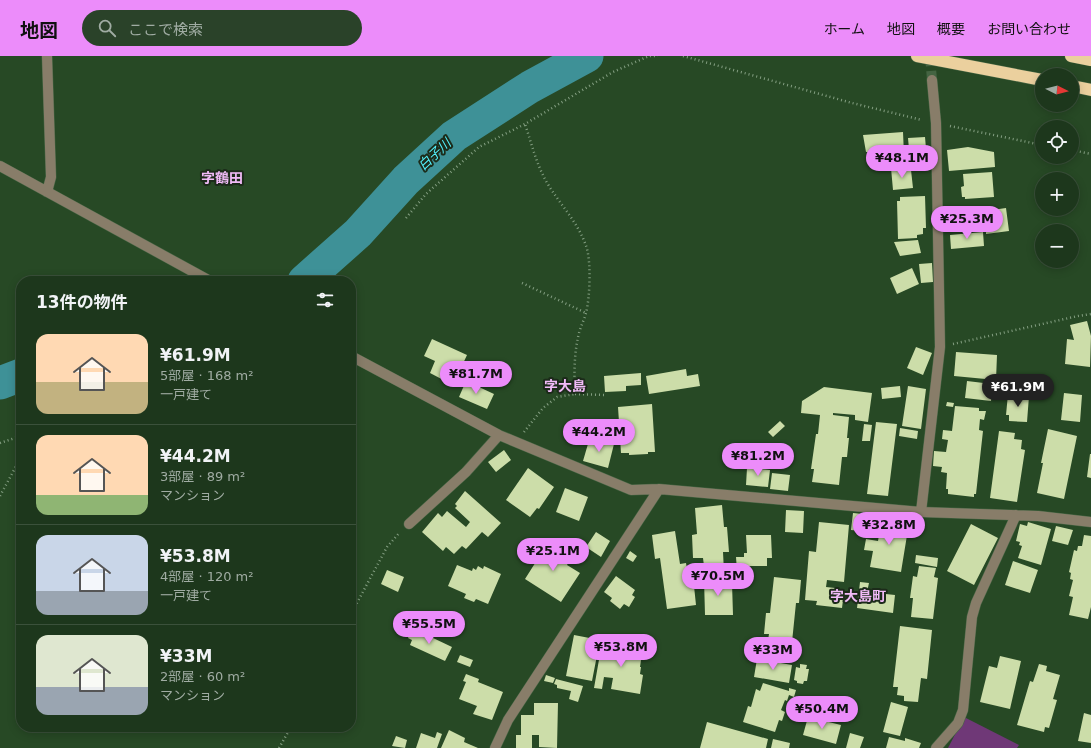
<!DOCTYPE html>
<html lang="ja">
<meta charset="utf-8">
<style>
:root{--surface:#1d371c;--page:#2a4229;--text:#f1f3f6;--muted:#a0aca3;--line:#3b513b;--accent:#ec8cfa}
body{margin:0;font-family:"DejaVu Sans","Noto Sans JP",sans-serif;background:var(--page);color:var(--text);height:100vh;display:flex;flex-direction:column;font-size:15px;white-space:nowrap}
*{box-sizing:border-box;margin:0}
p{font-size:13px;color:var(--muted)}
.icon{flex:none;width:22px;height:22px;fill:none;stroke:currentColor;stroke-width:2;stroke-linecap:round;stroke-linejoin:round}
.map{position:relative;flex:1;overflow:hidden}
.side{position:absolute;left:16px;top:220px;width:340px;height:456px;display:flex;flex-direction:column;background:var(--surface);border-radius:16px;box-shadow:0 2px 10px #0003,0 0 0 1px var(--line)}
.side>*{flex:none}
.needle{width:26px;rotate:96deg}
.fabs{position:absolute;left:1035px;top:12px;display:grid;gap:8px}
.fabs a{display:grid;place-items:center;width:44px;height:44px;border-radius:50%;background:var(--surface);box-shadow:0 2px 10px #0003,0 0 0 1px var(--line);font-size:20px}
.price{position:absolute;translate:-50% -34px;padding:0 9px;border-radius:14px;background:var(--accent);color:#111;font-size:13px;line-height:26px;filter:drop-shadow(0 1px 2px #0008)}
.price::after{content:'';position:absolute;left:50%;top:24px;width:12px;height:9px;margin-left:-6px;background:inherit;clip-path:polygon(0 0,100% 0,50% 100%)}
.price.current{background:#222;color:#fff}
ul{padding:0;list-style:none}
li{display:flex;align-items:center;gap:12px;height:100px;padding:0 20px}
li+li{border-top:1px solid var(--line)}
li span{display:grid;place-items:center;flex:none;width:112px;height:80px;border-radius:12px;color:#555}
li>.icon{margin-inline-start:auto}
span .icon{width:48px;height:48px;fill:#fffc;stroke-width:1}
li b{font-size:17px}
h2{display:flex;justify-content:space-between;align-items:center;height:48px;padding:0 20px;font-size:17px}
header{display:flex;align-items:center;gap:24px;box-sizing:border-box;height:56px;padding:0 20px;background:var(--accent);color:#111}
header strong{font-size:19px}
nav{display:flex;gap:22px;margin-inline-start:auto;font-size:14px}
.search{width:280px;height:36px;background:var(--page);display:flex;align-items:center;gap:10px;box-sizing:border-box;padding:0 14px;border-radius:22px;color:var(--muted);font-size:15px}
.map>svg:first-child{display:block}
</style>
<header>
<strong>地図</strong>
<div class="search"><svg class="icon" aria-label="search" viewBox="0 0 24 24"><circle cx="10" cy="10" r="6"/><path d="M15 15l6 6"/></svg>ここで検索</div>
<nav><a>ホーム</a><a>地図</a><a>概要</a><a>お問い合わせ</a></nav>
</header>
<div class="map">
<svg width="1091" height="692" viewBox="0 0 1091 692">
<rect width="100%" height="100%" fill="#274925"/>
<path fill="#6f3877" d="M964,661l55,28 -2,3h-69z"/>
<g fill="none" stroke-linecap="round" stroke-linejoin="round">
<path stroke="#3e9197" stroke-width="33" d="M304,225l54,-48 48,-53 48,-44 76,-49 57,-31
M0,327l21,-8"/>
</g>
<path fill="#ccdda9" d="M903,76l1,23 -31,1 -1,-4h-6l-3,-17z
M925,81l2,23 -17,1 -2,-23z
M968,91l26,5 1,15 -46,4 -2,-21z
M905,111v3h6l2,18 -20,2 -2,-22z
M992,116l2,25 -29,2v-2h-3l-1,-10 3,-1 -1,-12z
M925,140l1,32h-3v6l-6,1v3l-19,1 -1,-38h3v-4z
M991,151l1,3 14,-2 3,23 -23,3v-6l-21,3 -2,-20z
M983,176l1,14 -33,3 -1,-14z
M918,184l3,13 -21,3 -6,-14z
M932,207l1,19 -12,1 -2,-19z
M912,212l7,16 -22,10 -7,-16z
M1087,265l4,15 -1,31 -25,-3 2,-25 7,1 -4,-15z
M432,283l35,16 -14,30 -23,-12 5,-12 -11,-5z
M916,291l16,6 -9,22 -16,-7z
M956,296l41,3 -1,25 -42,-4z
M686,313l1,7 11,-2 2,12 -51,8 -3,-18z
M641,317v12l-15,1v5l-21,1 -1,-16z
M466,325l28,13 -7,15 -28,-12z
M967,325l25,3 -1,17 -26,-3z
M900,330l1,11 -19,2 -1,-11z
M908,330l18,3 -5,40 -19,-3z
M824,331l48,6 -4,29 -13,-2v-5l-22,-2v2l16,2 -2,21h2l-2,19h-5l-3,28 -27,-3 2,-13h-3l5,-35h2l2,-19 -19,-2 1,-12z
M1064,337l18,2 -2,27 -19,-2z
M1008,338l21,2 -2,26 -18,-1v-6h-3z
M947,346l7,1 -1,4 -7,-1z
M652,348l3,48h-7v2l-19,1v-2h-8l-3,-46z
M955,350l24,2v3h7l-2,9 -4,-1 -1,11 4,1 -7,63h-2v3l-26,-3v-5h-2l1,-16 -6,-1 1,-5 -9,-1 1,-15 12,1 2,-12 -6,-1 1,-9 9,1z
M780,365l5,5 -12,11 -5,-5z
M876,366l21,2 -9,72 -21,-2z
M864,368l8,1 -2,16h-8z
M900,372l18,3 -1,8 -18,-3z
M1048,373l29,7 -13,63 -27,-6 6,-30h-2z
M999,375l16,2 -1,6 8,1 -1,9 4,1 -8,52 -27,-4z
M590,381l24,7 -6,24 -25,-7z
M504,394l7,10 -15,12 -8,-10z
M1090,398h1v24l-4,-1z
M528,412l26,19 -15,22 -2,-1 -7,9 -24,-17z
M747,412l23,2 -2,17 -22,-2z
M772,417l18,2 -2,16 -18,-2z
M565,432l23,9 -9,24 -23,-9z
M465,435l36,32 -13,14 -6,-5 -16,17 -4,-3 -8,8 -8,-7 -3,4 -21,-19 16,-19 4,4 5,-6 19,16 4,-5 -15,-14 2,-2 -2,-2z
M722,449l2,22h3l2,25h-6l1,20 -19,2 -2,-16h-10l-1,-23 5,-1 -2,-26z
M786,454l18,1 -1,22 -18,-1z
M853,457l10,1 -2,17 -10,-1z
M882,462l27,5 -8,49 -31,-5 3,-16 -9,-1 2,-11 12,2z
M819,466l30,3 -5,57 -17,-2 -1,7 9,1v3l9,1 -2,16 -26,-3 1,-4 -12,-1 4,-49 7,1z
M1028,466l23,7 -10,36 -23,-7 4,-12 -3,-1 1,-3 -4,-1 4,-17 7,2z
M971,468l27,14 -24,47 -27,-14z
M1056,470l17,4 -5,15 -16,-4z
M675,475l5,33 6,-1 2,12 8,-1 2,12h-4l2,19 -29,4 -7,-51 -5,1 -3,-24z
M596,476l14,9 -9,16 -15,-10z
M746,479h25l1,23h-5v8h-20v5h-10l-1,-14h8v-4h3z
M1084,479l7,1v71l-3,12 -19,-4 4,-18 -4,-1 4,-16 -3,-1 1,-6 -2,-1 5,-22 3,1 1,-5h4z
M551,482l14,10 -4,7 8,6 -2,4 13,8 -19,29 -36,-23z
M630,495l7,5 -4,6 -7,-4z
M916,499l22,3 -1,9 -22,-4z
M1013,505l25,9 -8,23 -25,-8z
M457,509l15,6 1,-3 3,2 2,-4 5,3 1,-3 17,8 -13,30 -12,-5 -2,3 -10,-4 2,-4 -18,-8z
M919,510l17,2 -2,9 4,1 -5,41 -22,-2 2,-19h-3l3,-22 4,1z
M387,514l17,7 -6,15 -17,-8z
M616,520l19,14 -3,5 3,2 -6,10 -5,-3 -4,5 -10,-8 2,-3 -8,-6z
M774,521l27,3 -2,23h-3l-4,39 -24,-2 1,-6h-5l2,-21h4z
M722,522v5h10l1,32h-28l-1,-36z
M860,526l9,1 -2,9 28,3 -2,18 -36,-5z
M900,570l32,4 -5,49 -6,-1 -3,24 -14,-1v-5l-7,-1 1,-8h-5z
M412,572l40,19 -7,14 -35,-16 2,-5 -4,-2z
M574,579l26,5 -8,41 -26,-5z
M622,586l21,4 -3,21h1l-1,7 3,1 -3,19 -29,-5 2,-11 -9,-1 -2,12 -8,-1 6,-34 11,-7h4l1,-2 5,1z
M460,599l13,5 -3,7 -13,-5z
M1000,600l21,5 -11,48 -30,-7 9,-36 8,2z
M757,603l35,6 -3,18 -35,-6z
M800,608l7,1 -1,4h3l-2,12h-3l-1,3 -6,-1v-2l-3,-1 2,-13 4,1z
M1039,608l8,2 -1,5 14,4 -7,24 4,1 -8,28 -4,-1 -1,5 -27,-7 13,-44 3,1z
M466,618l13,5 -1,3 25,10 -11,28 -19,-6 4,-8 -18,-7 7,-17 -3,-1z
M546,619l9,3 -2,5 -9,-2z
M556,623l27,7 -5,16 -9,-3 2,-8 -14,-3v-3l-3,-1z
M763,627l26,8v-3l7,2 -2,7 -5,-2 -2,6 -2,-1 -4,10 4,2 -3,9 -3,-1 -4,12 -32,-10 5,-16 3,1 5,-18 4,2z
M891,646l17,5 -8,29 -17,-4z
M534,647h24l-1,45 -18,-1v-12h-7v13h-16v-13h5v-20h13z
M1084,657l7,2v28l-13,-2z
M808,661l33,8 -5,19 -33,-9z
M707,666l61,17 -2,9h-66z
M449,674l16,8 -1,4 14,6h-37z
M437,676l5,2 -5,14h-21l5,-15 14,5z
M850,677l14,4 -4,11h-14z
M396,680l11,4 -2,8 -13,-2z
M889,681l16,4v-3l16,5 -2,5h-33z
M773,683l17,4 -1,5h-18z"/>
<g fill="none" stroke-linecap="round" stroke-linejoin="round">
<path stroke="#446442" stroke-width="10" stroke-dasharray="10 5" stroke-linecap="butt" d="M930,0l2,24"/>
<defs>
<path id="minor" d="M0,110l210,115
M47,136l4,-15 -4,-121
M351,300l148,79 132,55 28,-1 262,23 117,4 53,6
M921,456l19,-165 -4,-224 -4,-43
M409,468l57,-52 33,-37
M495,692l13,-28 151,-231
M936,692l22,-25 5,-13 9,-93 4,-14 40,-88"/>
<path id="highway" d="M917,0l125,24
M1071,0l20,4
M1072,30l19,4"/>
</defs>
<use href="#minor" stroke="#466544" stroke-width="11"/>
<use href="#highway" stroke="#466544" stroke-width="13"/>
<path stroke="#849f82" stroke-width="2.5" stroke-dasharray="1 3" stroke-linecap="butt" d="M683,0l169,47 70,17
M950,70l92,19
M1072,94l19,4
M406,162l20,-24 53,-47 46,-23 88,-52 36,-16h9
M522,227l64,30
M953,288l125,-28 13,-2
M575,338l29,1
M524,376l19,-24 14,-11 18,-3c-1,-21 -1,-41 4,-61 2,-7 5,-13 7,-20 4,-16 5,-49 1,-64 -7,-24 -25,-42 -38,-63 -12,-19 -17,-41 -24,-62
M0,387l21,-7
M0,440l21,-39
M351,558l36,-67 13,-15
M279,692l12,-21"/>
<use href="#minor" stroke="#887d69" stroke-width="10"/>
<use href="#highway" stroke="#ebd09e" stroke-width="12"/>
</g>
<g text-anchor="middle" stroke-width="4" stroke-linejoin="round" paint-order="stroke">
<g font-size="13" font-style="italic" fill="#53f3ff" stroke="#1c2b1a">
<text transform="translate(434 98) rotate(-43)" y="5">白子川</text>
</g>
<g font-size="14" font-weight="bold" fill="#f1bbf8" stroke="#1c2b1a">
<text x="222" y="127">字鶴田</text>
<text x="565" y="335">字大島</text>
<text x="858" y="545">字大島町</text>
</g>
</g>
</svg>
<div class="fabs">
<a><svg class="needle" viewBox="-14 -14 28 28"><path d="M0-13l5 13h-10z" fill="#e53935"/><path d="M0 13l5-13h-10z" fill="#a0aca3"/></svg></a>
<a><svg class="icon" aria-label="locate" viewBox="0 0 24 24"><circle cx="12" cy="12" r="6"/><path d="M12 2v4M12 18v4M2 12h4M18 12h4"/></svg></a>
<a>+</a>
<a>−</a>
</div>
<b class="price" style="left:902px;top:123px">¥48.1M</b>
<b class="price" style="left:967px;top:184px">¥25.3M</b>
<b class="price" style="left:476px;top:339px">¥81.7M</b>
<b class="price current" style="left:1018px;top:352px">¥61.9M</b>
<b class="price" style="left:599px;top:397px">¥44.2M</b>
<b class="price" style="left:758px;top:421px">¥81.2M</b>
<b class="price" style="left:889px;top:490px">¥32.8M</b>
<b class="price" style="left:553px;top:516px">¥25.1M</b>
<b class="price" style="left:718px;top:541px">¥70.5M</b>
<b class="price" style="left:429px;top:589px">¥55.5M</b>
<b class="price" style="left:621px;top:612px">¥53.8M</b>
<b class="price" style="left:773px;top:615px">¥33M</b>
<b class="price" style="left:822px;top:674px">¥50.4M</b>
<section class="side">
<h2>13件の物件<svg class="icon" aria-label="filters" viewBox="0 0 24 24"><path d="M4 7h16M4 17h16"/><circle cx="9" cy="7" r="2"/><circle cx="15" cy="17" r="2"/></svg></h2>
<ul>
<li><span style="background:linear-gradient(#ffd9b3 60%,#c2b280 0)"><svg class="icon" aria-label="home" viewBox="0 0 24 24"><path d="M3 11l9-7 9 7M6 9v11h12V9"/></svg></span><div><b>¥61.9M</b><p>5部屋 · 168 m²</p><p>一戸建て</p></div></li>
<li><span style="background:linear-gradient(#ffd9b3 75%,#8fb573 0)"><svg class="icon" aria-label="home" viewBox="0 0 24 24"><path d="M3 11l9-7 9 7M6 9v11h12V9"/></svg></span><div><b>¥44.2M</b><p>3部屋 · 89 m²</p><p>マンション</p></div></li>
<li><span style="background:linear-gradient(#c9d6e8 70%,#9aa5b1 0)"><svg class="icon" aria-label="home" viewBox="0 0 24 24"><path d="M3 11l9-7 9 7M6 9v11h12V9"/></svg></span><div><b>¥53.8M</b><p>4部屋 · 120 m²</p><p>一戸建て</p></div></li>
<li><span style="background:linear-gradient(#dfe7d0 65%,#9aa5b1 0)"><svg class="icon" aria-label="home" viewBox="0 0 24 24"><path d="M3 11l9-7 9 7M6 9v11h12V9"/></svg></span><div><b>¥33M</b><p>2部屋 · 60 m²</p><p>マンション</p></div></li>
</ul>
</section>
</div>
